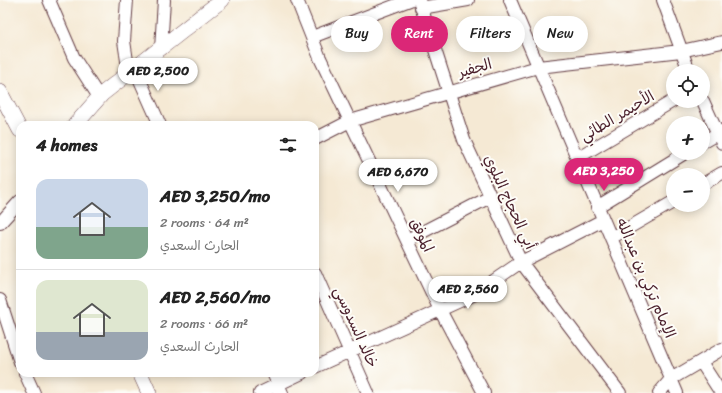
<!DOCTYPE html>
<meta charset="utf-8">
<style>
:root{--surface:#fff;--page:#f6f6f6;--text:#222;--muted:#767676;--line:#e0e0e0;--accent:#db2777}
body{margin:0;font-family:Sriracha,"Playpen Sans Arabic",sans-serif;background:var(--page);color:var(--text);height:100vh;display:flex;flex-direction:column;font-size:15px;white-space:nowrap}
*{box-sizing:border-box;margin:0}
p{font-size:13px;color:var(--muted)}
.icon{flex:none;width:22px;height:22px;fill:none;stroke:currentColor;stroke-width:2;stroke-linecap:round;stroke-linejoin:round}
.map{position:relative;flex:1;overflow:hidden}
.side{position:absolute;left:16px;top:121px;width:303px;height:256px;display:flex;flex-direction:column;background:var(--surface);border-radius:12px;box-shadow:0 2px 10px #0003}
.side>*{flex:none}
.banner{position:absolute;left:331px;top:16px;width:331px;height:36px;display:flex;gap:8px}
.controls{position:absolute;left:666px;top:64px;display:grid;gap:8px}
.controls a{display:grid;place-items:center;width:44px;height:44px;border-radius:50%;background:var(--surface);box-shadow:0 2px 10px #0003;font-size:20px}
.price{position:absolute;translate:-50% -34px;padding:0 9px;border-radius:14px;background:#fff;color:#222;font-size:13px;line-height:26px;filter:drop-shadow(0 1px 2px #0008)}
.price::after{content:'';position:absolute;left:50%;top:24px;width:12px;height:9px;margin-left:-6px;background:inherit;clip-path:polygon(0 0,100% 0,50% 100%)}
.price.selected{background:var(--accent);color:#fff}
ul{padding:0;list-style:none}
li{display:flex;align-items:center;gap:12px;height:100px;padding:0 20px}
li+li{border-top:1px solid var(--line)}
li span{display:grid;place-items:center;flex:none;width:112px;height:80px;border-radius:12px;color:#555}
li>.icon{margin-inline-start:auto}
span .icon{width:48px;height:48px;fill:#fffc;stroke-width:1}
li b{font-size:17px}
h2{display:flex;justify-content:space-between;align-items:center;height:48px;padding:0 20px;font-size:17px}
.tag{padding:0 14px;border-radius:18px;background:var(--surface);box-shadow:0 2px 10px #0003;font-size:14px;line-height:36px}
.tag.selected{background:var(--accent);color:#fff}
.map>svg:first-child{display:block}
</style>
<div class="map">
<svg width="722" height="393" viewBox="0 0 722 393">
<rect width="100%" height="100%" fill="#fdfcf7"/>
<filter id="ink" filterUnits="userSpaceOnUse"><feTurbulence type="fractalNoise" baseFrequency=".025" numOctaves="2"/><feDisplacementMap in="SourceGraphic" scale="8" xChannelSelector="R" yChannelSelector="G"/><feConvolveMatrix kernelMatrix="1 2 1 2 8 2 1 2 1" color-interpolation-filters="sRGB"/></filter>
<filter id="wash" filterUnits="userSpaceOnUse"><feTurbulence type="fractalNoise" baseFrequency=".012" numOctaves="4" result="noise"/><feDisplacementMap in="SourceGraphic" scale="16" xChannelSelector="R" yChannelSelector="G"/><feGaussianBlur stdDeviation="0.9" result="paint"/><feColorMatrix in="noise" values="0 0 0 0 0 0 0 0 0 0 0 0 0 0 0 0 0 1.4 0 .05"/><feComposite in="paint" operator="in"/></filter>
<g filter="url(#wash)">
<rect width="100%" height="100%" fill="#f5e9d4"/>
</g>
<g filter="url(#ink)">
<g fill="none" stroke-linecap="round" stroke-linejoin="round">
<defs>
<path id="minor" d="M49,0l25,58 25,39
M127,0l-3,41 5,33
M297,0l23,58 120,252 44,83
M419,0l45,140 57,122 99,131
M510,0l167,393
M663,0l26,71
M421,8l47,-8
M312,37l98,-37
M161,49l3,-49
M135,69l25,56
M703,101l19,42
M315,139l35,-18 188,-54 143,-16 41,-9
M703,142l19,-11
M577,158l96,-57
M703,184l19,-11
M597,207l88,-54
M0,223l20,-22
M611,238l62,-36
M407,240l83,-43
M315,273l53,120
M0,300l20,62
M701,362l20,31
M315,367l158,-72 48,-33 82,-42
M25,373l9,20
M273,373l9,20
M260,393l42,-20
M659,393l12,-14 51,-30"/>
<path id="tertiary" d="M0,92l20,38
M75,125l27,-31 120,-94
M140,373l9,20"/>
</defs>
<use href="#minor" stroke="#643d44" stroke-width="14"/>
<use href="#tertiary" stroke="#643d44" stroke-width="16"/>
<use href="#minor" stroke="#fff" stroke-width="12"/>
<use href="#tertiary" stroke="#fff" stroke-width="15"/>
</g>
</g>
<g text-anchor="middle" stroke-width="4" stroke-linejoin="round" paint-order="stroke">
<g font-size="15" fill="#4a1f2b" stroke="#fdfcf7">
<text transform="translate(475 68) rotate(-16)" y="5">الجفير</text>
<text transform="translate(617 116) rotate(-31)" y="5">الأحيمر الطائي</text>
<text transform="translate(510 202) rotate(65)" y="5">أبي الحجاج البلوي</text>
<text transform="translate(422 235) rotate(65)" y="5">الموفق</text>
<text transform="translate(646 278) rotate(67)" y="5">الإمام تركي بن عبدالله</text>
<text transform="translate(356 327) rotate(66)" y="5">خالد السدوسي</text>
</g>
</g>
</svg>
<div class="controls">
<a><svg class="icon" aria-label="locate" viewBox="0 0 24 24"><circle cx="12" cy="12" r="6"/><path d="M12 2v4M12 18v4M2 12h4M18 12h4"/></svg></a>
<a>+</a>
<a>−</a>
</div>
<b class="price" style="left:158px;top:92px">AED 2,500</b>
<b class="price selected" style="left:604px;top:192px">AED 3,250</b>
<b class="price" style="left:398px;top:193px">AED 6,670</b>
<b class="price" style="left:468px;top:310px">AED 2,560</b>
<div class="banner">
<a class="tag">Buy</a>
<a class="tag selected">Rent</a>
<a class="tag">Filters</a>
<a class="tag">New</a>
</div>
<section class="side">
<h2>4 homes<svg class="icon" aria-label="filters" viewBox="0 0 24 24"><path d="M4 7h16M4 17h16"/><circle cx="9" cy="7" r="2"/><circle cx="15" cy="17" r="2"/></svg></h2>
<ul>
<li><span style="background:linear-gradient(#c9d6e8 60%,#7fa58c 0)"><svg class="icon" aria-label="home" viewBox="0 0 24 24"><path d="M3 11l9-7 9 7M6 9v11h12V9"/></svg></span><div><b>AED 3,250/mo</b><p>2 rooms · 64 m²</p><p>الحارث السعدي</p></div></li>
<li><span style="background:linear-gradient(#dfe7d0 65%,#9aa5b1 0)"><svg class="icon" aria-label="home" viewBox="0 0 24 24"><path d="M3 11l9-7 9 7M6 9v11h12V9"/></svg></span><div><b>AED 2,560/mo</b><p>2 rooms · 66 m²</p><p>الحارث السعدي</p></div></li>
</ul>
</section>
</div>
